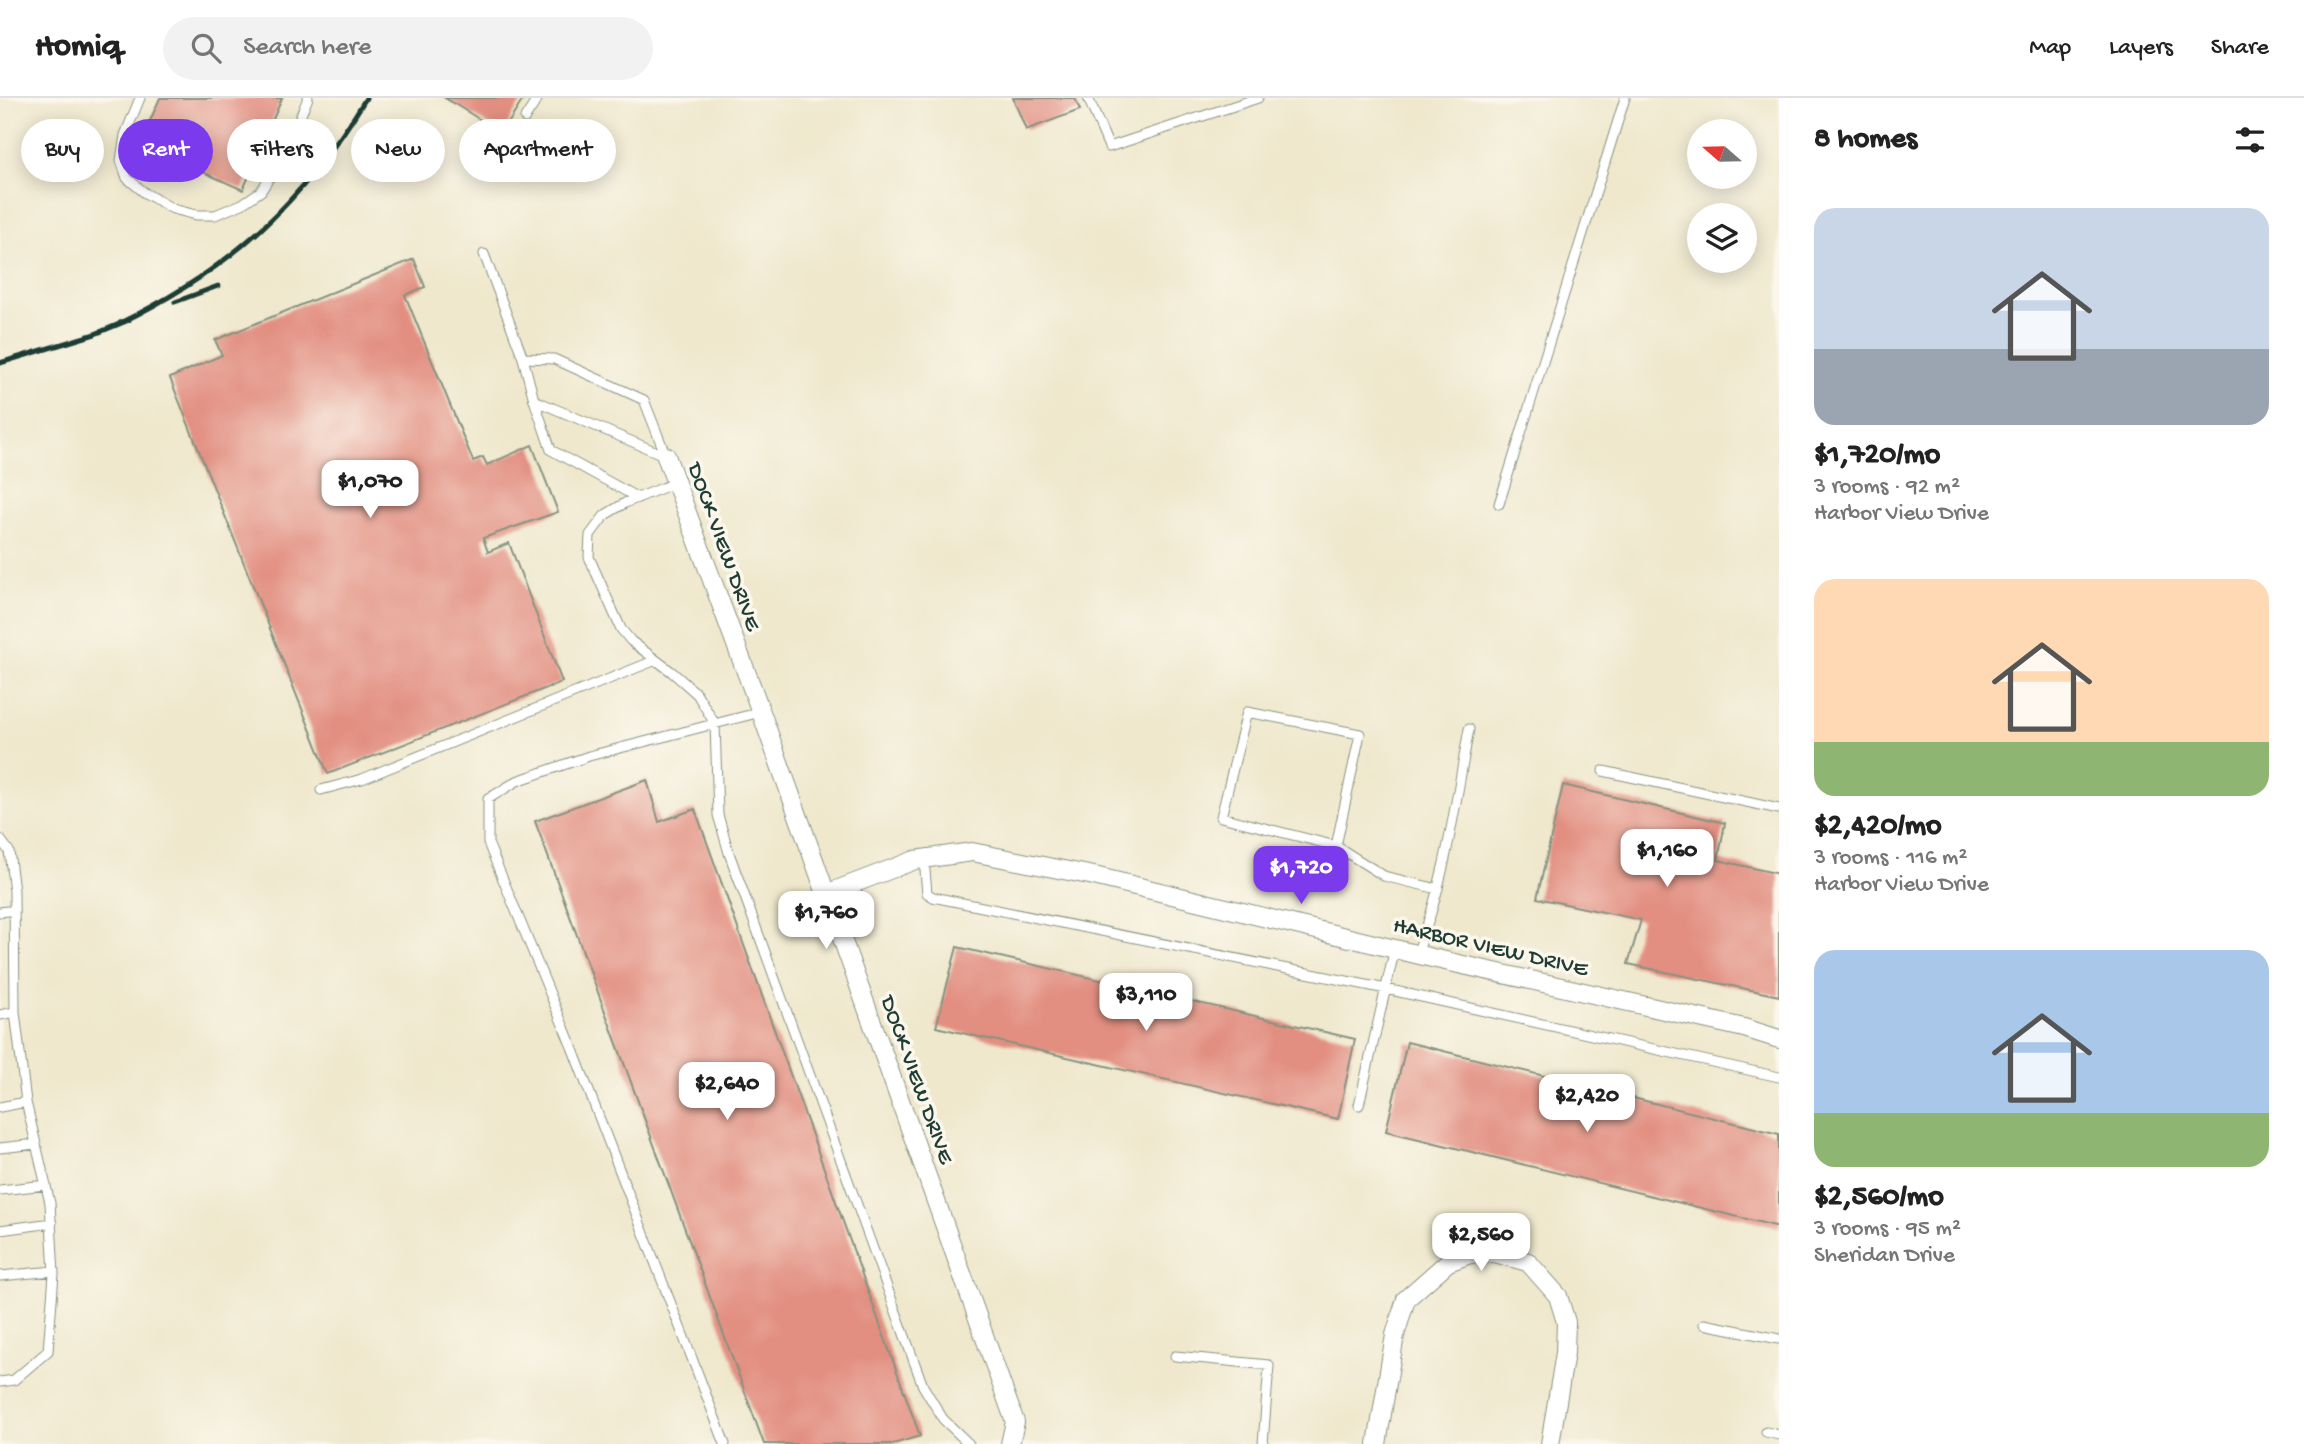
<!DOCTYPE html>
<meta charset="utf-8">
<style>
:root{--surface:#fff;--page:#f2f2f2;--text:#222;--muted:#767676;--line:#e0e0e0;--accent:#7c3aed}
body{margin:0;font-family:"Gochi Hand",sans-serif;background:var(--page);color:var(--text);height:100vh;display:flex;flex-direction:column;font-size:26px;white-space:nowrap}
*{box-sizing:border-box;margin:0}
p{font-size:23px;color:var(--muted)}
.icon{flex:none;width:38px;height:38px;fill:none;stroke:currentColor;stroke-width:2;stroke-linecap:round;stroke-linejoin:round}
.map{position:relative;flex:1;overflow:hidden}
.drawer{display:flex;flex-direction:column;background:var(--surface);width:525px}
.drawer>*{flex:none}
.top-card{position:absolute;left:21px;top:21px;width:665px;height:63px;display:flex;gap:14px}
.needle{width:46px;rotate:290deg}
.buttons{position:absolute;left:1687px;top:21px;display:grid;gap:14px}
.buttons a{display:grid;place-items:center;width:70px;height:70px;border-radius:50%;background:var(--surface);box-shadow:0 4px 18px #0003;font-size:35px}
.price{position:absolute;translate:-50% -60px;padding:0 16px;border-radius:14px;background:#fff;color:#222;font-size:23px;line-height:46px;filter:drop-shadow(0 2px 4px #0008)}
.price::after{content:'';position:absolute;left:50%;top:42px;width:21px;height:16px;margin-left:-10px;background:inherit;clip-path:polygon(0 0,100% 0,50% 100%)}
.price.active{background:var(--accent);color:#fff}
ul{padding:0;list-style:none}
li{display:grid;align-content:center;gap:14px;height:371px;padding:0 35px}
li span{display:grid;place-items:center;height:217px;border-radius:21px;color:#555}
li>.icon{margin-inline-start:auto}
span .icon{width:126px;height:126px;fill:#fffc;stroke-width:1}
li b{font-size:30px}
h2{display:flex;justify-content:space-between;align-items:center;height:84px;padding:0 35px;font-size:30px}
.tag{padding:0 24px;border-radius:32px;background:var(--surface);box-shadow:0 4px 18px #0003;font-size:24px;line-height:63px}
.tag.active{background:var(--accent);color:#fff}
header{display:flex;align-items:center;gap:42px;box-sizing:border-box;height:98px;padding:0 35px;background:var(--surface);border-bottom:2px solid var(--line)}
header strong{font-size:33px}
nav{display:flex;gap:38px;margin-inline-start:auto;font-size:24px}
.search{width:490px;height:63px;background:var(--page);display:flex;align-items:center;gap:18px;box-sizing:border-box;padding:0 24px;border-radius:38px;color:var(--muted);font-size:26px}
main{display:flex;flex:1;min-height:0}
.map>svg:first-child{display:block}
</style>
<header>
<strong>Homiq</strong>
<div class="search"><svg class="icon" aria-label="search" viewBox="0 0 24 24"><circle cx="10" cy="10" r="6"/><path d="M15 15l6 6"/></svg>Search here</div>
<nav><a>Map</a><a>Layers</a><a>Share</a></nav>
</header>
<main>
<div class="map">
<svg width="1779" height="1346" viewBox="0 0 1779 1346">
<rect width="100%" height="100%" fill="#fbf7ec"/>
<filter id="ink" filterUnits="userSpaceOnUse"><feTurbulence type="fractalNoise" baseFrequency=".0143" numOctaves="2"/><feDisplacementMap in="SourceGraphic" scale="14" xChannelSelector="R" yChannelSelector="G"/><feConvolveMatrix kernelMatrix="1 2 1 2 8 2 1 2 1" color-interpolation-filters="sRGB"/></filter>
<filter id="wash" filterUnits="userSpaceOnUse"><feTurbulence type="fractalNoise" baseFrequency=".00686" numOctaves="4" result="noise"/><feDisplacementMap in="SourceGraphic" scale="28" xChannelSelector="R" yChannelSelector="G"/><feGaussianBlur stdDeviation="1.57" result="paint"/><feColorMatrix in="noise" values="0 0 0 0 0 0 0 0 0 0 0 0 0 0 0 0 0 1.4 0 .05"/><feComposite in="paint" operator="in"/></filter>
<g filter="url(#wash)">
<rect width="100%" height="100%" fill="#efe8cd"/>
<g id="blocks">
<path fill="#e28f81" d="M160,0h122l-39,92 -103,-46z
M445,0h79l-22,35z
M1013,0h62l5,12 -54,20z
M414,161l11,28 -20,8 68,166 10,-4 4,8 45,-20 26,67 -75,26 5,14 21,-9 53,139 -234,92 -158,-396 52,-23 -7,-15z
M647,682l12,42 36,-13 225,627 -27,8h-129l-229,-623z
M1563,687l162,38 -7,37 61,14v122l-151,-32 13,-44 -104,-22z
M957,849l398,92 -17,80 -402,-92z
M1407,944l372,92v93l-393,-96z"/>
</g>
</g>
<g filter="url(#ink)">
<use href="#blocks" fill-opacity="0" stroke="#879280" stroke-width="2"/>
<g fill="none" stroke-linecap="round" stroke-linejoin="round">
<defs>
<path id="lane" d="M140,0l-15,37 -4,25 6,18 18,15 28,16 23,6h19l27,-11 19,-13 25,-40 22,-53
M1088,0l21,49 149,-49
M525,20l13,-20
M484,156l39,104 11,42 132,56
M523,260l31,1 90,41 22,56
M534,302l17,50 87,48
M677,384l-52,21 -20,12 -15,20 -1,22 32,72 10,12 41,31 25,22 18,30 3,91 11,38 194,533 20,33 26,25
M1499,406l126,-406
M1603,673l176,38
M321,692l41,-11 294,-119
M0,741l9,12 5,40 1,121 11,90 -26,5
M1336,748l24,-112 -113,-22 -26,105 115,29 48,30 54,13
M924,761l3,34 6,4 453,92 393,88
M0,814l14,-2
M1417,856c28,-72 38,-149 52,-225
M0,917l15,-3
M1359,1007l36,-157
M0,1050l36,-4
M0,1092l46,-5
M0,1132l52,-7
M0,1178l54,-5
M1704,1226l75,15
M1175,1258l94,9 -6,79
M0,1284l14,-2 34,-29 6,-77 -4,-71 -24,-101
M1766,1334l13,3
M725,1346l-153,-397 -84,-204v-44l29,-18 72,-25 172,-44"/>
<path id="street" d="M666,358l95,256 254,710 -5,22
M826,796l89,-34 57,-8 122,24 338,82 312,70 35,11
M1377,1346l18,-109 11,-36 42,-37 22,-8 25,-1 33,9 30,34 8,26 -1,31 -15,91"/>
</defs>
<use href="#lane" stroke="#879280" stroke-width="11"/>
<use href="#street" stroke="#879280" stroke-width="20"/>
<use href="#lane" stroke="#fff" stroke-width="9"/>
<use href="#street" stroke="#fff" stroke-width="18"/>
<path stroke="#1f3d34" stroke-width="5" d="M175,204l43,-16
M120,225c110,-53 183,-121 246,-225
M0,265l95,-29 34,-14"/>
</g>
</g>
<g text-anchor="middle" stroke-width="7" stroke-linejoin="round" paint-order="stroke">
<g font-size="23" fill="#1f3d34" stroke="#fbf7ec">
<text transform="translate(726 448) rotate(70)" y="8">DOCK VIEW DRIVE</text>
<text transform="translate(1491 847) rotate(13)" y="8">HARBOR VIEW DRIVE</text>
<text transform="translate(919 981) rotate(70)" y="8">DOCK VIEW DRIVE</text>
</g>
</g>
</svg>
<div class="buttons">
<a><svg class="needle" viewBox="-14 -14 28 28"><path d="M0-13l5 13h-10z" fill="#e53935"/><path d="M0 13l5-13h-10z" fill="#767676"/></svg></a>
<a><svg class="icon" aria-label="layers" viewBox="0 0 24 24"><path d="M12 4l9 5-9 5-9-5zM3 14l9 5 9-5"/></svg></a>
</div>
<b class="price" style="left:370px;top:422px">$1,070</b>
<b class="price" style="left:1667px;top:791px">$1,160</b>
<b class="price active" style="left:1301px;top:808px">$1,720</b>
<b class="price" style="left:826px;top:853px">$1,760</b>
<b class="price" style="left:1146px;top:935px">$3,110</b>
<b class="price" style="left:727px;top:1024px">$2,640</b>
<b class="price" style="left:1587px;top:1036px">$2,420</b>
<b class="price" style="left:1481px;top:1175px">$2,560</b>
<div class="top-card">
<a class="tag">Buy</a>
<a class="tag active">Rent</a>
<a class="tag">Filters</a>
<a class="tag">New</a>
<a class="tag">Apartment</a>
</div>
</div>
<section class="drawer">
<h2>8 homes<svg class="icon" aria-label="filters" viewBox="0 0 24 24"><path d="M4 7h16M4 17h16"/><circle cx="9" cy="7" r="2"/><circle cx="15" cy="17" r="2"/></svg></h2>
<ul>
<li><span style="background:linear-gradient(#c9d6e8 65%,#9aa5b1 0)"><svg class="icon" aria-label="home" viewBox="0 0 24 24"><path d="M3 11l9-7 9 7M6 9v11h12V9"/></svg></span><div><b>$1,720/mo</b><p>3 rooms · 92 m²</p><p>Harbor View Drive</p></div></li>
<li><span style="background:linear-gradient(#ffd9b3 75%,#8fb573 0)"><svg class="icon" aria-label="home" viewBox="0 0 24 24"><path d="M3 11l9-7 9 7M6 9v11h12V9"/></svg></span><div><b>$2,420/mo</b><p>3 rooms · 116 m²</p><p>Harbor View Drive</p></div></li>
<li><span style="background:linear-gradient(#a9c7e8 75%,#8fb573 0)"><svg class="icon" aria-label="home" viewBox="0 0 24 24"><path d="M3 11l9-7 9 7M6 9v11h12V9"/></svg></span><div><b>$2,560/mo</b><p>3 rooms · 95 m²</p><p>Sheridan Drive</p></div></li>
</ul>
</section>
</main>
